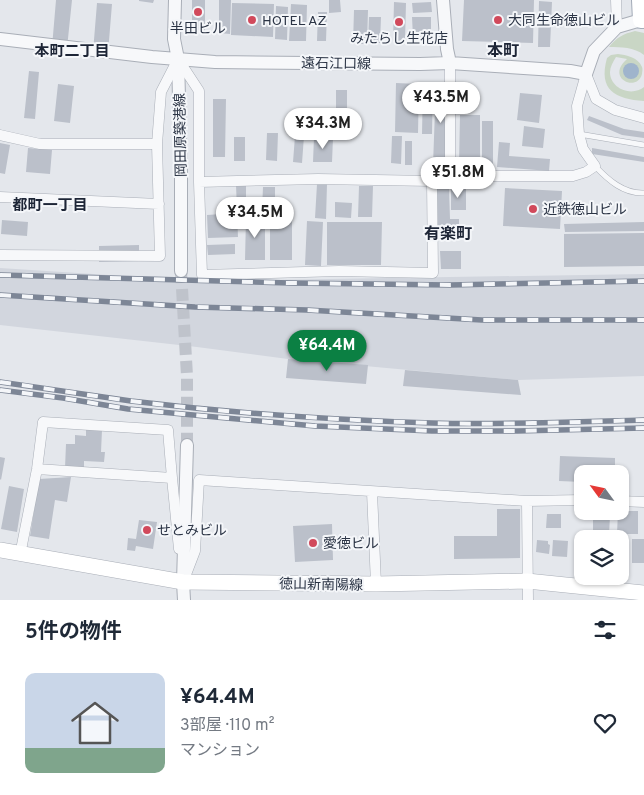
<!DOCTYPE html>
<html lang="ja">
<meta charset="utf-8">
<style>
:root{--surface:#fff;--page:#f2f2f3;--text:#1f2937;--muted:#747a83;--line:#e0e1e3;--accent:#0b8043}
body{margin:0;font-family:Overpass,"Noto Sans JP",sans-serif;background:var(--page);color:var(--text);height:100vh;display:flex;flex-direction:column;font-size:19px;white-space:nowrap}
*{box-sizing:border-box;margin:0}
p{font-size:16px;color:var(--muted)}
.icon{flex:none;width:28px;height:28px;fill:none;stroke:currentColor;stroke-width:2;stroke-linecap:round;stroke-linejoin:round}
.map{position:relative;height:600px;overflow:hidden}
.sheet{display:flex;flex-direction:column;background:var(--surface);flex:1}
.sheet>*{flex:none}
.needle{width:32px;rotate:303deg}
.fabs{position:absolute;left:574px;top:465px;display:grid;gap:10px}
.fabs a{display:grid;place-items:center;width:55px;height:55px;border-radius:10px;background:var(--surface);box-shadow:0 1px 4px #0004;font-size:25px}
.price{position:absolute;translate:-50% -42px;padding:0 11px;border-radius:18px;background:#fff;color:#222;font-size:16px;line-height:32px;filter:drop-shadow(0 1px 2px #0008)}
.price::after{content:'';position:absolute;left:50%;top:30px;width:15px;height:11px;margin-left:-8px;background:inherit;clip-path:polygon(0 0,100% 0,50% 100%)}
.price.selected{background:var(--accent);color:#fff}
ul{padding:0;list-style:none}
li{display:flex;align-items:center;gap:15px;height:125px;padding:0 25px}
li+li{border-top:1px solid var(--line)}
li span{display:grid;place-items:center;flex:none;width:140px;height:100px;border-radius:10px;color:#555}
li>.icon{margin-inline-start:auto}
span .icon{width:60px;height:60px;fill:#fffc;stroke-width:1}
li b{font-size:21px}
h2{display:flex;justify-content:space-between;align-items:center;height:60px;padding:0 25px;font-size:21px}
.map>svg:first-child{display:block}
</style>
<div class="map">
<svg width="644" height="600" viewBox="0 0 644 600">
<rect width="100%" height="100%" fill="#e4e7ec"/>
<path fill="#d2d6de" d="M0,268l202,13 442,-7v102l-126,4 -230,-21 -91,-12 -197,-22z"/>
<path fill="#c9d6c5" d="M635,31l9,2v22c-10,-8 -23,-8 -35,-8 8,-10 14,-13 26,-16z
M618,54c8,1 20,3 24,13 1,2 0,5 0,7 -5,19 -37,4 -15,-15l-11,-2c-3,5 -6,10 -6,15 0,17 22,25 34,15v14c-29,-2 -46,-11 -37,-43l4,-3z"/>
<path fill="#9fb4cc" d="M623 71a8 8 0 1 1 16 0a8 8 0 1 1-16 0Z"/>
<path fill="#bbc0ca" d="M56,0h16l-5,48 -15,-1z
M139,0h15l-1,3 -14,-2z
M192,0h13v35l-13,-10z
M219,0h12l-1,34 -11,-1z
M329,0h11l1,12 -12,1z
M464,0h70l-1,43 -71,-2z
M539,1l13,1 -2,45h-12z
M394,2l12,1 -1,38h-12z
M431,2l1,10 -19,1 -1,-10z
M97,3l15,1 -4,49 -15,-1z
M232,3l42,1 -1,33 -42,-2z
M291,4l16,1 -1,36h-17z
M276,6l12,1 -1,33 -12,-1z
M354,10h14l-1,34h-14z
M318,12h9l-1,29h-9z
M369,17h12l-1,26h-12z
M412,17h19v13l-2,6 -16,1z
M29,71l10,1 -4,47 -11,-1z
M396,83l23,1 -1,49 -23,-1z
M423,83h10l-1,51h-10z
M436,83h13l-3,82h-13z
M58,84l16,2 -4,37 -16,-2z
M336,90h11v23h-11z
M520,93l22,2 -3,28 -22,-3z
M213,99h13l-1,58h-12z
M460,115h20v50h-21z
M589,116l35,13 20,3v6l-22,-3 -35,-15z
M482,121h11v49h-11z
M524,126l21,3 -2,19 -21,-2z
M267,133h11l-1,28 -11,-1z
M295,136h9l-2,27 -9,-1z
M392,136h10l-1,28 -10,-1z
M234,137h11v24h-11z
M314,137l19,1 -1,24h-19z
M405,141h7v24h-7z
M499,142l11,1 -1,13 41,3 -1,12 -52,-4z
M0,143l10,2 -5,29 -5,-1z
M28,148l24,2 -2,24 -24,-2z
M592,148l52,9v5l-52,-8z
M317,184h10l-1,35 -11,-1z
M236,185h10v25h-9z
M359,186h14l-1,31h-14z
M263,187h12v23h-13z
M436,188h13l1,31h9v15h-22z
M451,188h15v22h-15z
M505,188l57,3 -2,38 -57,-3z
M335,202l17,1 -1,15 -16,-1z
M237,213l1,24 -30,1 -1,-23z
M292,216v44h-22v-43z
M246,218h19v42h-20z
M2,220l26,2 -1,14 -26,-2z
M307,221l16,1 -2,44 -16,-1z
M327,222h55l-1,43h-54z
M644,222v9l-79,1 -1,-8z
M644,233v33l-80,1v-33z
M235,244v10l-27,1 -1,-10z
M139,245v16l-40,1v-16z
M440,251h21v18h-20z
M288,359l80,6 -2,19 -80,-6z
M405,370l113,10 3,15 -118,-9z
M86,430h16l-1,22h4l-1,10 -20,-1v8l-19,-1 1,-24h9v-9l11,1z
M560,456l55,2v16h-33v8l-23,-1z
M0,457l5,1 -4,22 -1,-1z
M71,477l-4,25 -12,-2 -6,39 -19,-3 9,-57z
M9,486l15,3 -7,43 -16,-3z
M497,509h23v49l-66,1v-23h43z
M618,511h20v23h-21z
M547,514h14v14h-15z
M593,515l17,1 -1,19 -16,-1z
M139,520l18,2 -4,27 -17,-3 -1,5 -8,-1 1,-12 8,1z
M332,524l1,36 -38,2 -2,-36z
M632,539h12v24h-12z
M537,540l11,1v3l2,1 -1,9 -13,-2z
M553,540l15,1 -1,16 -15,-1z"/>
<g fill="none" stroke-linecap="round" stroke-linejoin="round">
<path stroke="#bfc3cb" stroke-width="12" stroke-dasharray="12 6" stroke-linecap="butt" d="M181,271l6,105v69"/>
<defs>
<path id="service" d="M579,134l65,11
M595,166c13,14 29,28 49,27"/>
<path id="minor" d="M616,0l1,27
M178,59l21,32v91l3,93 137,-4 94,2 -1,-92
M586,74l10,25 19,11 29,8
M0,135l40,9h117
M450,176v-113
M199,182l119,-3 114,2 18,-5h123l13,-4 9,-6 -12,-17 -4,-15 -2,-28 9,-32
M0,197l159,7
M0,255l160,1 -3,-112 4,-52 17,-33
M37,469l135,9
M372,492l4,92
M527,501l1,99
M620,501l24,1
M20,555l17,-86 6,-47 125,8 4,48 7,71
M185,577l10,-26 4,-71 328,21 55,-1"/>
<path id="tertiary" d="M175,0l-1,39 4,20 3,117v95
M443,0l4,49 3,14
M0,39l152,18 63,5 205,2 30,-1 120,8 16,3 8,-23 23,-24 24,-7 3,2
M184,600l-1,-18 4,-137"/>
<path id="secondary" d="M0,550l183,32 193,2 151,-3 117,12"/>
<path id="primary" d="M640,0l1,20"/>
</defs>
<use href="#service" stroke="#a9aeb7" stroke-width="6"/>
<use href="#minor" stroke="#a9aeb7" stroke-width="11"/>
<use href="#tertiary" stroke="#a9aeb7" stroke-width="14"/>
<use href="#secondary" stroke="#a9aeb7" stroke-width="16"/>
<use href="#primary" stroke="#a3abb8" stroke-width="18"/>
<use href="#service" stroke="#f7f8fa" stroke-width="5"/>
<use href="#minor" stroke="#f7f8fa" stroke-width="10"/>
<use href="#tertiary" stroke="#f7f8fa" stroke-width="12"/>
<use href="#secondary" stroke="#fff" stroke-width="15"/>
<use href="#primary" stroke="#fff" stroke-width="16"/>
<defs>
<path id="rail" d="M0,275l290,8 160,2 194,-4
M0,295l195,12 112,3 175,10h162
M0,382c44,6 87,13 131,19 100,12 201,19 301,22 71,2 141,-1 212,-3
M0,390l63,8 65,11 187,17 117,5h85l127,-3"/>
</defs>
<use href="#rail" stroke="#7d8696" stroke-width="5.5"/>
<use href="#rail" stroke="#f4f6f9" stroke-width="4" stroke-dasharray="11" stroke-linecap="butt"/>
</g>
<g fill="#d1495b" stroke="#f4f6f9" stroke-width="2">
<circle cx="198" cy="12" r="5"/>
<circle cx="252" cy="20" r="5"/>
<circle cx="498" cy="20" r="5"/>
<circle cx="399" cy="22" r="5"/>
<circle cx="533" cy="209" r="5"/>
<circle cx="147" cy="530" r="5"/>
<circle cx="313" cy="543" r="5"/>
</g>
<g text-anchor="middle" stroke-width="4" stroke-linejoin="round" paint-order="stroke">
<g font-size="14" fill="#2b3445" stroke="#f4f6f9" text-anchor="start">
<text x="262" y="25">HOTEL AZ</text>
<text x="508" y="25">大同生命徳山ビル</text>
<text x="198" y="33" text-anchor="middle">半田ビル</text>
<text x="399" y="43" text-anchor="middle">みたらし生花店</text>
<text x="543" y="214">近鉄徳山ビル</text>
<text x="157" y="535">せとみビル</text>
<text x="323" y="548">愛徳ビル</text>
</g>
<g font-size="14" fill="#2b3445" stroke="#f4f6f9">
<text transform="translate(336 63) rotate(1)" y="5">遠石江口線</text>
<text transform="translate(180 135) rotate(-91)" y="5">岡田原築港線</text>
<text transform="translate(321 584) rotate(1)" y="5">徳山新南陽線</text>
</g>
<g font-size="15" font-weight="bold" fill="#1d2536" stroke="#f4f6f9">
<text x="72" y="56">本町二丁目</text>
<text x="50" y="210">都町一丁目</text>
</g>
<g font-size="16" font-weight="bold" fill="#1d2536" stroke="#f4f6f9">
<text x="503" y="56">本町</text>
<text x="448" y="239">有楽町</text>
</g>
</g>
</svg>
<div class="fabs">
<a><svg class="needle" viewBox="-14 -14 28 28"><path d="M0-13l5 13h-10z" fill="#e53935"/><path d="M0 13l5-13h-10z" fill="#747a83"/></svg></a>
<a><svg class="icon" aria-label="layers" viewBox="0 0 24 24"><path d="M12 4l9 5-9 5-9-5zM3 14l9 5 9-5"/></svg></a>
</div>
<b class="price" style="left:441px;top:124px">¥43.5M</b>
<b class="price" style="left:323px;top:150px">¥34.3M</b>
<b class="price" style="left:458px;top:199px">¥51.8M</b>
<b class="price" style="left:255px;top:239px">¥34.5M</b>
<b class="price selected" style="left:327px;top:372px">¥64.4M</b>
</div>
<section class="sheet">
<h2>5件の物件<svg class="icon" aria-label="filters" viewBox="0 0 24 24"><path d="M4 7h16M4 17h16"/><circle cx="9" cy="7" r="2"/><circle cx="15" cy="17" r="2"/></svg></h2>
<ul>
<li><span style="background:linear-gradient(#c9d6e8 75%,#7fa58c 0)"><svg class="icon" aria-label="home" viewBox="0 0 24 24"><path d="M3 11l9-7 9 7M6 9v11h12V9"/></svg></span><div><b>¥64.4M</b><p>3部屋 · 110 m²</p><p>マンション</p></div><svg class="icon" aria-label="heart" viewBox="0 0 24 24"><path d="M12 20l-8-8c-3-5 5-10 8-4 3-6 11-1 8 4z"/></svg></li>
</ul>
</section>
